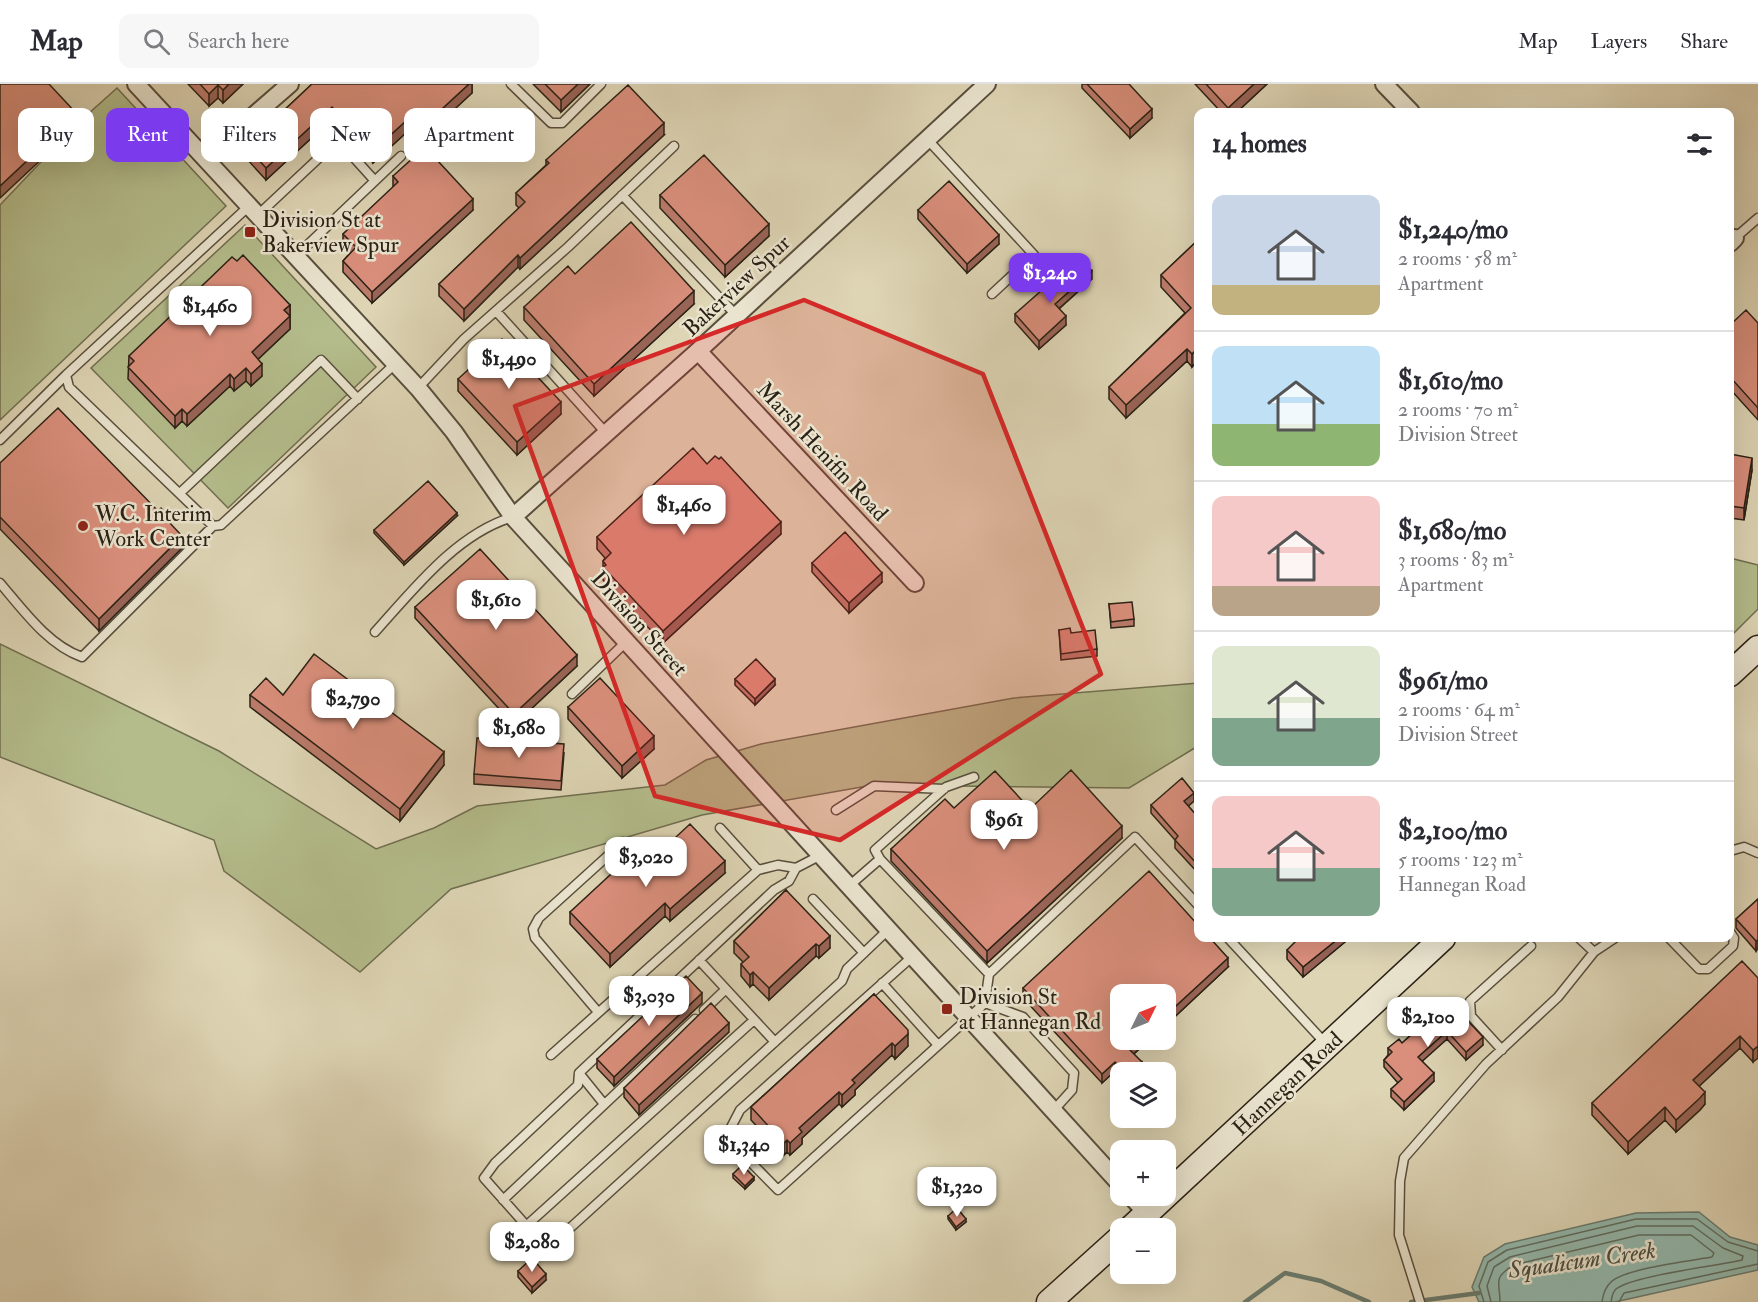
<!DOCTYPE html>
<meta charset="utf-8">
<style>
:root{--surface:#fff;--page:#f7f7f7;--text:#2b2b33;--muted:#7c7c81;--line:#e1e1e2;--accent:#7c3aed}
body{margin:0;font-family:"IM FELL Double Pica",serif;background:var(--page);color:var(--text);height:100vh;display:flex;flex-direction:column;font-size:22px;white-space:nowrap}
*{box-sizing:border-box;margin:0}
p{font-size:20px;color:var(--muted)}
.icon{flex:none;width:33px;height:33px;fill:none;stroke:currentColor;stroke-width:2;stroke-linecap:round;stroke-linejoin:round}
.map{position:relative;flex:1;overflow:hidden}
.details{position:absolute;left:1194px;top:24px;width:540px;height:834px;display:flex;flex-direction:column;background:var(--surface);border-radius:12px;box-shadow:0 6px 24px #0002}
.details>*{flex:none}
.top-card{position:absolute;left:18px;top:24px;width:570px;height:54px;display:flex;gap:12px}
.needle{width:39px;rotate:47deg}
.tools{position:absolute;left:1110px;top:900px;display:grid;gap:12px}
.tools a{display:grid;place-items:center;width:66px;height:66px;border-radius:12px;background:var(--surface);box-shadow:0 6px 24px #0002;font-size:30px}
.price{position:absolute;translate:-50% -51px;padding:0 14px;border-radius:12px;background:#fff;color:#222;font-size:20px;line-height:39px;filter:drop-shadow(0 2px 3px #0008)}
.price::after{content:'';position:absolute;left:50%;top:36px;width:18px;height:14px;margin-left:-9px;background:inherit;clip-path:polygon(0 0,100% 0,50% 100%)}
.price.active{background:var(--accent);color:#fff}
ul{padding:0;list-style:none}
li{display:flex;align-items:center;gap:18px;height:150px;padding:0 18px}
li+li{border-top:2px solid var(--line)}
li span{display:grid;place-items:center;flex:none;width:168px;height:120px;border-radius:12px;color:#555}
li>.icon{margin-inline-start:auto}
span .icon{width:72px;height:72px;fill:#fffc;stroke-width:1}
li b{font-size:26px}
h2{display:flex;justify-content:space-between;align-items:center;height:72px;padding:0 18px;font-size:26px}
.tag{padding:0 21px;border-radius:12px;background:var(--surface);box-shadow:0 6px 24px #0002;font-size:21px;line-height:54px}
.tag.active{background:var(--accent);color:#fff}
header{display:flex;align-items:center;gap:36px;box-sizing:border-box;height:84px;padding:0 30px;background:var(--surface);border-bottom:2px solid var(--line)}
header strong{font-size:28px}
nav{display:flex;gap:33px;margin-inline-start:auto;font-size:21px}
.search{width:420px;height:54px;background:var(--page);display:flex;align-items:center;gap:15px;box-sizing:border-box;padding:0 21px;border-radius:12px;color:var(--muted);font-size:22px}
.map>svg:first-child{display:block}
</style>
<header>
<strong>Map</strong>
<div class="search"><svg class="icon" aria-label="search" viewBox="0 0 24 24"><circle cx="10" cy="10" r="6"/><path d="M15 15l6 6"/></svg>Search here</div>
<nav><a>Map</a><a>Layers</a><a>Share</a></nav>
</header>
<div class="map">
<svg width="1758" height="1218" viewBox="0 0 1758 1218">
<rect width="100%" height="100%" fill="#ded5b5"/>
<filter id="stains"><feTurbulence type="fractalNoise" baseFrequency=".00333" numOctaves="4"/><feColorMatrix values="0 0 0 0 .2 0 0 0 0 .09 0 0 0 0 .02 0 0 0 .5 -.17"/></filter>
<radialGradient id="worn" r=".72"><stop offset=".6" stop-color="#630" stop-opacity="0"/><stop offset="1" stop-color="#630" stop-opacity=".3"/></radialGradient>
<path fill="#b4bc8b" stroke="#706e50" stroke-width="1.5" d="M117,4l109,118 -226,214v-215l77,-81z
M245,141l131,142 -148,141 -137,-140z
M1730,474l28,7v44l-28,28z
M0,560l219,107 157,98 58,-21 43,-22 188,-21 41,-25 55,-16 253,-46 184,-15v63l-69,42 -256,-3 -171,30 -251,74 -91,83 -136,-101 -10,-31 -214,-83z"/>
<path fill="#93b9ad" stroke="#697c70" stroke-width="1.5" d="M1699,1128l31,25 28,8v25l-143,32h-136l-7,-15 12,-30 21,-13 131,-31z"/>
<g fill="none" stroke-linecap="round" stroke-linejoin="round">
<path stroke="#5f6d61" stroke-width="1.5" d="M1484,1218l-5,-16 9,-24 19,-12 129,-31h61l31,23 30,9
M1491,1218l-4,-16 7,-19 16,-10 127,-31h56l30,22 20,8 -1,4c-25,6 -111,16 -126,29 -4,4 -4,8 -5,13
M1500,1218c0,-20 -8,-24 14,-37l125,-30h52l23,18 -2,4c-23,4 -83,11 -100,24 -7,6 -9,13 -10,21
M1619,1218l5,-9 134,-29"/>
<path stroke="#697c70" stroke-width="4.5" d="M1245,1218l40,-29 36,8 48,21
M1411,1218l68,-9"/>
<defs>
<path id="lane" d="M511,0l40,39h11l39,-39
M927,55l107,116 -42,39
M622,111l114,120
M249,122l-183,169 3,12 144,139 8,-1 175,-162
M258,131l80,-75 37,41
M1735,154l23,-20
M296,172l105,-100
M496,227l110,122
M418,304l46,-49 104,-92 106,-101
M0,356l66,-65
M180,409l141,-133 37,39
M0,499c23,27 48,62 82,74l131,-131
M375,548c38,-42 82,-99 138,-115
M572,610l55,-53
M974,693l-28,10 -71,63 5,9 109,115 146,-137 63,68
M836,726l38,-24 70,3
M720,744l38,42
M1730,767l14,-4 14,6
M796,784l-7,13 -15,9 -195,183 -1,12 -83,78 -11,15 63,71 295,-268 5,-12 42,-40
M849,802l31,-27
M813,815l51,54
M1228,854l97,105
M1579,854l15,14 21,-14
M1669,854l30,31h9l25,-23 1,-8 -4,-6
M913,872l-173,154 -14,27 52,53 207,-187 4,-29
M699,876l76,82
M882,899l56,62
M985,919l38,14 51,56 -2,17 -19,21
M704,926l22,-21
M598,928l-63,-74 -2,-9 6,-11 84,-76
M1502,966l-31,-34 -1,-15 61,-55
M551,971l207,-185 20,-5 18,3 25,-13
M579,989l25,31
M503,1116l192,-181
M526,1142l228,-206
M1420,1218l-21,-67 1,-54 4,-23 82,-94 72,-67 36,-45"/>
<path id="street" d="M136,0l282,304 36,44 59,85 607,667
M1384,0l27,28
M205,74l85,-74
M1730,159l5,-5
M698,267l217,232
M513,433l185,-166 289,-267
M1131,1112l16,18"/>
<path id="secondary" d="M1730,590l28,-26
M1131,1144l312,-290
M1049,1218l71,-64"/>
</defs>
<use href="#lane" stroke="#584e3d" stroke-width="11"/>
<use href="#street" stroke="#584e3d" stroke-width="20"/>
<use href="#secondary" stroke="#2b2115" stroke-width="27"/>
<use href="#lane" stroke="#eae4cf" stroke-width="8"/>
<use href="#street" stroke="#eae4cf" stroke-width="16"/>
<use href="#secondary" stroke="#eae4cf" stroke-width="24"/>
</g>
<path fill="#bb7b6b" stroke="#2b2115" stroke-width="1.5" d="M188,0h55l-20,19 -5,-5 -9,8z
M312,0h160v9l-54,50 -10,-12 -35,32 -41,-44 -66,61 -20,-22v-12z
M533,0h57l-29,28z
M1082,0h47l23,34 -22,20 -48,-50z
M1195,0h72l-30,28h-16z
M664,51l-144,134 -2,-2 -54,54 -25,-25v-12l80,-76 -3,-3v-12l30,-28v-5z
M393,92l80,34 -101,93 -29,-31v-11l7,-8 -7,-7v-12l50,-46z
M660,111l109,41 -44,41 -65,-69z
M918,126l81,34 -32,29 -49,-54z
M1198,156v120l-6,7 -5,-6 -61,57 -17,-19v-12l76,-74 -24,-26v-12z
M237,177l53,44v24l-32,30 4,17 -11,10 -5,-5 -12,10 -4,-5 -43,40 -5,-5 -7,7 -47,-49 1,-23z
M575,190l119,30 -100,92 -70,-76v-13z
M1092,195l-33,30 7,16 -27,24 -24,-27v-8l31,-20z
M1758,239v97l-28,-31v-64z
M458,295l103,35 -44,41 -59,-64z
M1730,370l22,16 -8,50 -14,-2z
M0,379l182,85 -83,83 -99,-102z
M707,380l74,70 -118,109 -60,-63v-19l2,-3 -8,-9v-12z
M457,432l-53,49 -30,-32v-3z
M812,479l70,19 -33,31 -37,-41z
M1109,520l25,15v7l-23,2z
M415,523l162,59 -63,59 -99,-107z
M1059,546l12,3 26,16v7l-36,4z
M735,595l40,6 -20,20 -20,-20z
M250,611h33l161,70 -44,56 -150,-114z
M568,623l86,42 -32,29 -54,-59z
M564,669l-3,37 -87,-6v-10z
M1194,717l-6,5 10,11v56l-23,-25v-8l-24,-27v-8z
M954,724l76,1 92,29 -135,125 -96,-102v-12z
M649,778l76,11 -55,48 -5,-5 -55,51 -40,-43v-12z
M786,806l44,58 -11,10 -3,-2 -47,44 -16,-16 -3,3 -9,-11v-12l2,-2 -9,-9v-12z
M1758,815l-2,52 -20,-23v-9z
M1345,854v4l-42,35 -16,-18v-9z
M1228,883l-62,58v-31l-46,46h29l-15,14 8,18h-22v5l-5,-6 -13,12 -79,-85v-10z
M1758,894l-5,84 -13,-14 -41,38 6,18 -5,6 -24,22 -11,-12 -37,34 -36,-39v-12z
M874,910l34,52 -13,13 -3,-4 -37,35v5l-13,12 -3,-3 -37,34v6l-12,11 -3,-3 -3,3 -33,-35v-13z
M1449,917l34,44 -17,15 -19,-21 -25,22 12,20 -30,29 -13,-13v-8l7,-6 -14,-16v-7l4,-5v-7l14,-5z
M702,919l-88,83 -17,-18v-9z
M729,948l-90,83 -15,-18v-9z
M733,1090l21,6 -9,9 -12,-11z
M948,1132l18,6 -10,8 -8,-11z
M518,1187l28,9 -14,13 -14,-16z"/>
<path fill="#996457" stroke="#2b2115" stroke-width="1.5" d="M229,0h14l-20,19v-13z
M469,0h3v9l-54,50v-12z
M578,0h12l-29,28v-12z
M1254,0h13l-30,28h-9v-4z
M218,1v13l-9,8v-12z
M332,23v12l-66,61v-12z
M1152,25v9l-22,20v-9z
M77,30v12l-77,72v-12z
M408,35v12l-35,32v-12z
M664,39v12l-144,134v-11z
M473,115v11l-101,93v-11z
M769,140v12l-44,41v-12z
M999,151v9l-32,29v-9z
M518,171v12l-54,54v-12z
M1092,187v8l-37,33v-8z
M694,207v13l-100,92v-12z
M290,221v24l-38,36v-13l32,-42z
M1066,232v9l-27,24v-8z
M1198,264v12l-6,7v-13z
M1187,265v12l-61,57v-13z
M262,280v12l-11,10v-12z
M246,284v13l-12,10v-12z
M230,290v12l-43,40v-12z
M561,318v12l-44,41v-13z
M182,325v12l-7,7v-12z
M1752,374v12l-8,50v-12z
M457,429v3l-53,49v-3z
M781,438v12l-118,109v-12z
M182,452v12l-83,83v-12z
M882,489v9l-33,31v-10z
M577,571v11l-63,59v-11z
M775,595v6l-20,20v-6z
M654,652v13l-32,29v-12z
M444,668v13l-44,56v-12z
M1194,709v8l-10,9v-9z
M1122,742v12l-135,125v-12z
M725,777v12l-55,48v-12z
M665,819v13l-55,51v-13z
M830,852v12l-11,10v-12z
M1339,854h6v4l-42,35v-10z
M1758,856v9l-2,2v-10z
M816,860v12l-47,44v-12z
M1228,874v9l-62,58v-10z
M753,888v12l-3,3v-12z
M702,909v10l-88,83v-9z
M729,939v9l-90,83v-10z
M1447,947v8l-29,26v-8z
M908,950v12l-13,13v-13z
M1740,952v12l-47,44v-12z
M1483,953v8l-17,15v-8z
M1139,956h10l-20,18v-9z
M892,959v12l-37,35v5l-13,12v-12l10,-15z
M1758,962v12l-5,4v-12z
M1115,978v9l-13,12v-9z
M1142,978v10h-11z
M1434,989v8l-30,29v-8z
M839,1008v12l-37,34v6l-12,11v-12l9,-15z
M1705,1008v12l-5,6 -24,22v-12z
M1665,1023v13l-37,34v-12z
M787,1056v12l-3,3v-12z
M754,1093v3l-9,9v-3z
M966,1135v3l-10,8v-3z
M546,1190v6l-14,13v-6z"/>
<path fill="#da8f7c" stroke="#2b2115" stroke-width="1.5" d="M0,0h49l28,30 -77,72z
M200,0h29l-6,6 -5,-5 -9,9z
M312,0h157l-51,47 -10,-12 -35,32 -41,-44 -66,61 -20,-22z
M545,0h33l-17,16z
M1087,0h42l23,25 -22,20z
M1206,0h48l-26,24z
M628,1l36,38 -144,135 -2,-3 -54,54 -25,-25 86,-82 -9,-9 33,-30 -3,-3z
M425,63l48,52 -101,93 -29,-31 13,-14 -13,-13 55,-52 -5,-6z
M704,71l65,69 -44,41 -65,-70z
M949,97l50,54 -32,29 -49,-54z
M631,138l63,69 -100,93 -70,-77 44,-41 7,8z
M1198,156v108l-6,6 -5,-5 -61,56 -17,-18 82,-79 -30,-33z
M243,171l47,50 -6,5 6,6 -38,36 10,12 -11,10 -5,-6 -12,11 -4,-5 -43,40 -5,-5 -7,7 -47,-49 6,-6 -5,-5 103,-99 5,4z
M1083,177l9,10 -37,33 11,12 -27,25 -24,-27 27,-24 4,4z
M1746,226l12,13v85l-28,-31v-52z
M502,255l59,63 -44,40 -59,-63z
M58,324l100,103 3,-3 9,10 -2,3 14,15 -83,83 -99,-102v-54z
M693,364l14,16 8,-8 4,3 2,-2 60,65 -118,109 -60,-64 3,-2 -3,-4 8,-8 -14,-16z
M1730,370l22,4 -8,50 -14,-2z
M428,397l29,32 -53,49 -30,-32z
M845,448l37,41 -33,30 -37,-40z
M480,465l97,106 -63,59 -99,-107z
M1132,518l2,17 -23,3 -2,-18z
M1070,544l1,5 24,-3 2,19 -36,5 -2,-24z
M314,570l130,98 -44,57 -150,-114 16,-17 17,17z
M756,575l19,20 -20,20 -20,-20z
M600,594l54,58 -32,30 -54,-59z
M477,654l87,6 -3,37 -87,-7z
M1071,686l51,56 -135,125 -96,-102 54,-50 9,9 41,-37 35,38z
M1182,694l12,15 -10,8 14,16v48l-23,-25 3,-4 -27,-31z
M690,740l35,37 -55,48 -5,-6 -55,51 -40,-42 67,-62 12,12z
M1149,787l49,54v13h12l18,20 -62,57v-21h-46v46h19l-10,9 13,13 -11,10h-6l-10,-10 -13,12 -79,-86z
M786,806l44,46 -11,10 -3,-2 -47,44 -16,-16 -3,3 -9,-11 8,-7 -15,-16z
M1758,815v41l-2,1 -20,-22z
M1299,854h40l-36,29 -16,-17z
M1742,877l16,17v68l-5,4 -13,-14 -47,44 12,12 -5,6 -24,22 -11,-13 -37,35 -36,-39z
M686,892l16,17 -88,84 -17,-18z
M874,910l34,36v4l-13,12 -3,-3 -40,37 3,3 -13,12 -3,-3 -40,36 3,4 -12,11 -3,-3 -3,3 -33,-36z
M1449,917l34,36 -17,15 -19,-21 -29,26 16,16 -30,29 -13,-13 11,-10 -18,-19 8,-8 -4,-4 11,-9 3,4z
M711,919l18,20 -90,82 -15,-17z
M742,1081l12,12 -9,9 -12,-12z
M957,1124l9,11 -10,8 -8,-11z
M532,1174l14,16 -14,13 -14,-16z"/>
<path fill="#d62828" fill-opacity="0.2" stroke="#d62828" stroke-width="4.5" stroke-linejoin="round" d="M804,216l179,74 118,300 -261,166 -185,-44 -140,-390z"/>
<g fill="#8f2418" stroke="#eae4cf" stroke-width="2">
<rect x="244" y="142" width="12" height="12" rx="3"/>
<circle cx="83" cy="442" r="6"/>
<rect x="941" y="919" width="12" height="12" rx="3"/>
</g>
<g text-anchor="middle" stroke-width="5" stroke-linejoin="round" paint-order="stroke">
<g font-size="22" fill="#2b2115" stroke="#eae4cf" text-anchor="start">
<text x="262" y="143">Division St at<tspan x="262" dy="25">Bakerview Spur</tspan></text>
<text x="95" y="437">W.C. Interim<tspan x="95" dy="25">Work Center</tspan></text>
<text x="959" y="920">Division St<tspan x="959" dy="25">at Hannegan Rd</tspan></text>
</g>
<g font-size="22" fill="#2b2115" stroke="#eae4cf">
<text transform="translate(736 201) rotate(-43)" y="8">Bakerview Spur</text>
<text transform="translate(823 367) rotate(47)" y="8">Marsh Henifin Road</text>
<text transform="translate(640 539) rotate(48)" y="8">Division Street</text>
<text transform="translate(1287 999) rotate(-43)" y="8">Hannegan Road</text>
</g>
<g font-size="24" font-style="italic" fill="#4a4f43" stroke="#eae4cf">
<text transform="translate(1582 1176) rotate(-8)" y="8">Squalicum Creek</text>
</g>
</g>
<rect width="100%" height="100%" filter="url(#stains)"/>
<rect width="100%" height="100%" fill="url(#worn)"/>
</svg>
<div class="tools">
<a><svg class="needle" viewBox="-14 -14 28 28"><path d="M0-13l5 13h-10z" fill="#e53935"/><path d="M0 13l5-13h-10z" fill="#7c7c81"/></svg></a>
<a><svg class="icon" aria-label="layers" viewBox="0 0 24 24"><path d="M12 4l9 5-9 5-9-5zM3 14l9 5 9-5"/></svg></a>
<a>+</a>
<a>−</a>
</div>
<b class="price active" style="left:1050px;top:220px">$1,240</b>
<b class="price" style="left:210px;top:253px">$1,460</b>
<b class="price" style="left:509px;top:306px">$1,490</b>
<b class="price" style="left:684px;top:452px">$1,460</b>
<b class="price" style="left:496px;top:547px">$1,610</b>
<b class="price" style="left:353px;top:646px">$2,790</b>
<b class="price" style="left:519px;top:675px">$1,680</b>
<b class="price" style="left:1004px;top:767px">$961</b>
<b class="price" style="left:646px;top:804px">$3,020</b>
<b class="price" style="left:649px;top:943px">$3,030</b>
<b class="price" style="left:1428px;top:964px">$2,100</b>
<b class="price" style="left:744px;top:1092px">$1,340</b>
<b class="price" style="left:957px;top:1134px">$1,320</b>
<b class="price" style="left:532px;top:1189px">$2,080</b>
<div class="top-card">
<a class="tag">Buy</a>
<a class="tag active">Rent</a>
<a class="tag">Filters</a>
<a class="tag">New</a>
<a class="tag">Apartment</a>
</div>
<section class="details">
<h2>14 homes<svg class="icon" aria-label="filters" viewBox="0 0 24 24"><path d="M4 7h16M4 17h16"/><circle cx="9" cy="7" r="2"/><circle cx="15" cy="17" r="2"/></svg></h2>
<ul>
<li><span style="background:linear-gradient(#c9d6e8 75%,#c2b280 0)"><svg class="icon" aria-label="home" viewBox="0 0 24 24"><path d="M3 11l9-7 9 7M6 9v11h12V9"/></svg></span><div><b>$1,240/mo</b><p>2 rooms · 58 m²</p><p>Apartment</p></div></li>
<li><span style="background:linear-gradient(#bfe0f5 65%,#8fb573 0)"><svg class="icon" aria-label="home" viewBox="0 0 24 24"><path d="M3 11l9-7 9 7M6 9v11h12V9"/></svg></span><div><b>$1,610/mo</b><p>2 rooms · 70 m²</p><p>Division Street</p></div></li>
<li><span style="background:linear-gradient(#f6c9c9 75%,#b9a48a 0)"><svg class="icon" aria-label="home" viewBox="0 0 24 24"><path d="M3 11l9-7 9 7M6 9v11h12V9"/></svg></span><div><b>$1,680/mo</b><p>3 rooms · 83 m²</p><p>Apartment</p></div></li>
<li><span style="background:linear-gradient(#dfe7d0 60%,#7fa58c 0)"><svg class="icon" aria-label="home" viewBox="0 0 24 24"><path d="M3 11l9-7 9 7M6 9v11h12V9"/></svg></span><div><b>$961/mo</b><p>2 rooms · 64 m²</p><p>Division Street</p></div></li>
<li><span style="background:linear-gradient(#f6c9c9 60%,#7fa58c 0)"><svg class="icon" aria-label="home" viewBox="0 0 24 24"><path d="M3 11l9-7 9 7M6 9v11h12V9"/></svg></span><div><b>$2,100/mo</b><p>5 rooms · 123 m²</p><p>Hannegan Road</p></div></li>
</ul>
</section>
</div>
